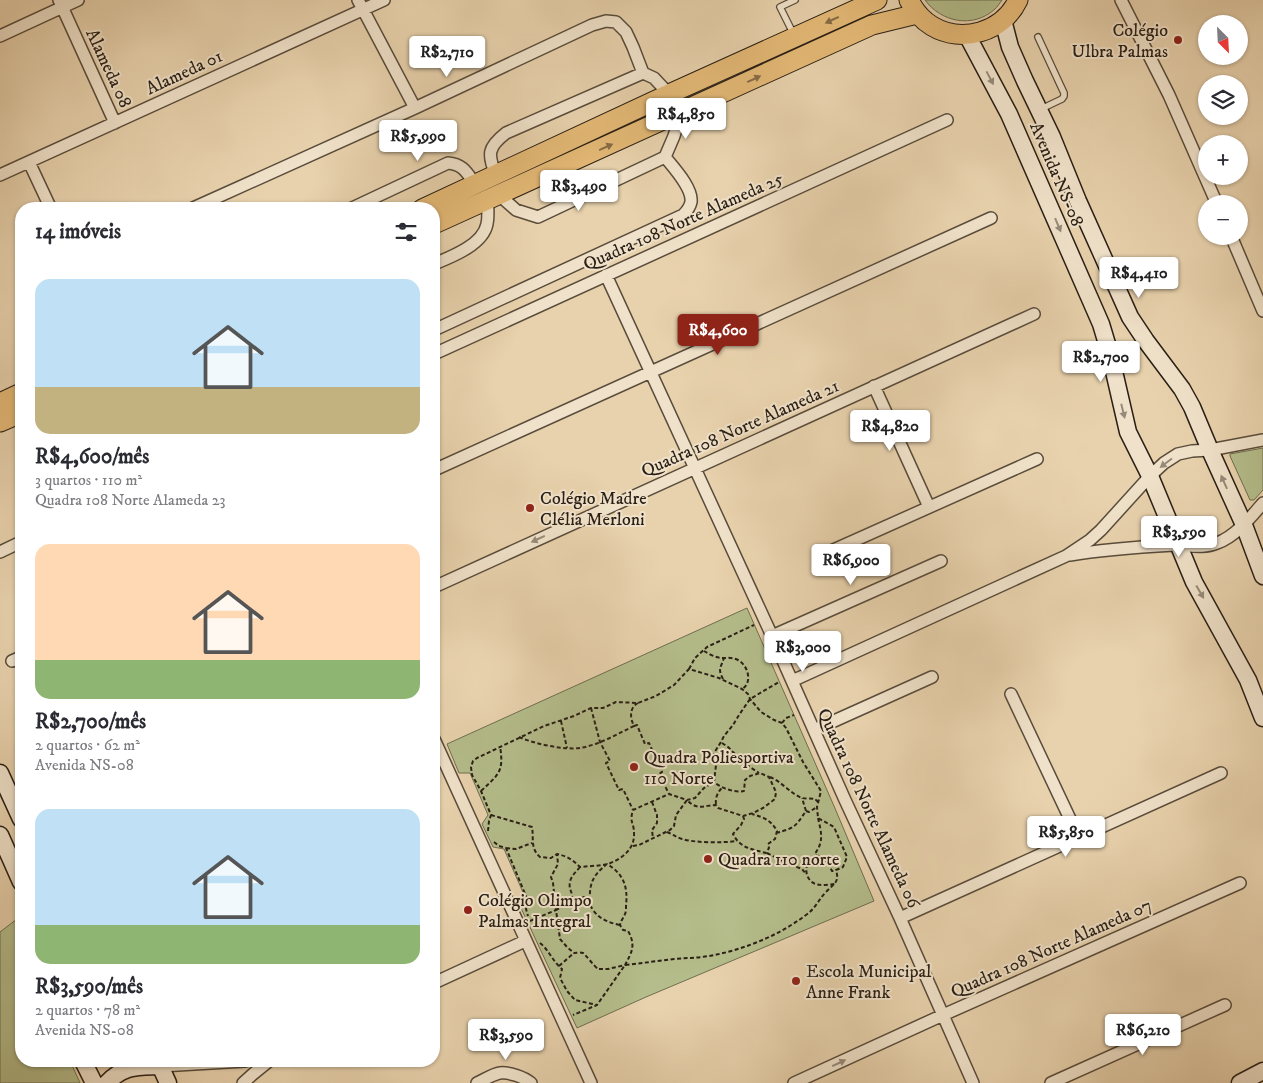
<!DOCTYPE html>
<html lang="pt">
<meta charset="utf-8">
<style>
:root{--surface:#fff;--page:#f2f2f3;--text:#2b2b33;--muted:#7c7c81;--accent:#8f2418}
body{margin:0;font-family:"IM FELL DW Pica",serif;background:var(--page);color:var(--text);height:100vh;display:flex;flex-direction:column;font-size:19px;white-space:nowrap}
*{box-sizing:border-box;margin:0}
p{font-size:16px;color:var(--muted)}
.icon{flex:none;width:28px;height:28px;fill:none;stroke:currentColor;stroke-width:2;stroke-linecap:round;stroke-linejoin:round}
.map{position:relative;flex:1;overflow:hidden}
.side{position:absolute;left:15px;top:202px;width:425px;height:865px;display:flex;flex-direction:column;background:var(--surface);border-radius:20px;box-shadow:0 1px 4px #0004}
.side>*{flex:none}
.needle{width:32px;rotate:156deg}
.controls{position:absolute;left:1198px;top:15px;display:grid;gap:10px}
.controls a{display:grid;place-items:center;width:50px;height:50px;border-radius:50%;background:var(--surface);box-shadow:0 1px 4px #0004;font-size:25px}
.price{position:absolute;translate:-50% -42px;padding:0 11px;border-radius:5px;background:#fff;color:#222;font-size:16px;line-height:32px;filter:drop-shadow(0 1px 2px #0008)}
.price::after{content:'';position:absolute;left:50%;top:30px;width:15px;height:11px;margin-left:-8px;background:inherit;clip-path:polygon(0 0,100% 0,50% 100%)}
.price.current{background:var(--accent);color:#fff}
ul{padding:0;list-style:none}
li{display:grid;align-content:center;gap:10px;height:265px;padding:0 20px}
li span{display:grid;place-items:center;height:155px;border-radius:15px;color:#555}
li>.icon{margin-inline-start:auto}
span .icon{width:90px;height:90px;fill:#fffc;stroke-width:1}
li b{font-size:21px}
h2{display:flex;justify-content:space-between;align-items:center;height:60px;padding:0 20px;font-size:21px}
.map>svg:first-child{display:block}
</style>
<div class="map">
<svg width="1263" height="1083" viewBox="0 0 1263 1083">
<rect width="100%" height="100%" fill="#e8d2ad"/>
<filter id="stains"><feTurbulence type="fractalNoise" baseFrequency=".004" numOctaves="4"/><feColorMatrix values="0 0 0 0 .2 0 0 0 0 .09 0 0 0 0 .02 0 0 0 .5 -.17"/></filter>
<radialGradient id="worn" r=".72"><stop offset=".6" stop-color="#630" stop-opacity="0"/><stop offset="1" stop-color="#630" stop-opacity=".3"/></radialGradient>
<path fill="#b4bd8b" stroke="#6e6e50" d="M925,0h77c-2,3 -5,7 -7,9 -22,20 -54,13 -70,-9z
M1263,448v42l-9,10h-4l-20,-44v-2z
M747,608l87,198 40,95 -228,96 -69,31 -57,-122 5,-9 -21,-48 -11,-2 -11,-23 6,-9 -18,-42h-11l-12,-29z
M21,916v145h49l10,22h-80v-151z"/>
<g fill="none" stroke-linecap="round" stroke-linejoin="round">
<defs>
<path id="lane" d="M794,35l-14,-28 15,-7
M1038,37l26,56v3l-2,3 -21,10"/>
<path id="street" d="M59,0l56,123
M358,0l57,108
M1121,0l48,95 48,109
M0,36l78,-36
M29,162l22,47
M0,175l384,-175
M496,175c-9,-21 -8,-28 10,-42l137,-60
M499,195l17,15 22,7 127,-60 9,-21 7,-23
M191,209l224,-101 177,-83 14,-4 10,1 10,10 7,15 10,26 11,5 15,16
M350,209l98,-46c15,1 19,10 27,21
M1231,236l32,75
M434,264c17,-7 49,-19 53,-40 2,-8 0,-17 1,-24
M606,275l166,361 73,164 55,118 73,165
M434,330l249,-115c3,-3 7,-8 8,-13 2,-14 -18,-35 -26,-45
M434,354l513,-234
M874,386l55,121
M434,470l557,-252
M0,552l21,-10
M1070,555c35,-6 69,-8 104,-10 14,0 29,4 43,-2 18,-6 34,-26 46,-40
M820,556l217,-97
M434,587l600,-273
M772,636l169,-75
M12,661l9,-4
M792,681l274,-125 24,-16 11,-10 49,-54 14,-13 14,-9 14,-3 18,-1 53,-10
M1011,694l68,144
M814,730l118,-53
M434,739l157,344
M900,918l321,-145
M434,983l91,-42
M161,1066l84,-5
M243,1083l10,-9 16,-13
M477,1083c7,-3 16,-9 23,-10 9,-1 24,4 31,10
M794,1083l149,-68 297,-132
M1051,1083l174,-78"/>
<path id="secondary" d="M1003,20l7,27 15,34 27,56 26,64 52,116 16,24 36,48 10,18 18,43 34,75 19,51
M967,35l42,79 92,210 9,30 18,78 22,44 44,106 54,98 15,38
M0,773l21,46
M0,835l21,47
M83,1061l11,22
M158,1061l10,22
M107,1083c17,-18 30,-16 54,-17
M1240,1083l23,-12"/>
<path id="primary" d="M909,0c5,10 13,20 23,26 30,18 71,6 86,-26
M422,209l247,-115 208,-94
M434,224l438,-199 45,-11
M0,403l21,-10
M0,422l21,-9"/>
</defs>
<use href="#lane" stroke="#594c3b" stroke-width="8"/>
<use href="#street" stroke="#594c3b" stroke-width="14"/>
<use href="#secondary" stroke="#291f15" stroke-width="19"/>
<use href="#primary" stroke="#291f15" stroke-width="21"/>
<path stroke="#291f15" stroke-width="2" stroke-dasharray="4 2.5" stroke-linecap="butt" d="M704,651c5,3 12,7 18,7 5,0 10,-1 16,2 10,5 15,23 4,29
M689,669l6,-11 12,-11 47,-22
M723,679c-5,-10 -3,-10 1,-21
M638,703c-9,5 -8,15 -4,23l3,-1 8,19 4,-1 13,29 -3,2 10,20
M591,708l9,34 10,19 -4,2 13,27 4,-1 10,21
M561,721l6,27
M782,723l4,-5 8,-3
M519,737c16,7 44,13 61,11 19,-3 37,-14 54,-22
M722,743l6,4 16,16 15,10
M770,777c11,4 21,17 32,21 4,1 9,0 13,1l3,3
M481,791c18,-17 23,-19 19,-45
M652,802l5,13v8l-5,7 1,9
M716,804c-1,-6 2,-13 7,-17
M806,811l3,1 8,-5
M491,815l41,12c2,12 -2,21 8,30l11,1 6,-4c10,2 16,6 23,13 9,-1 19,-1 28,-3 14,-5 27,-15 26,-31 0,-11 -5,-10 -1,-23l36,-16 18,6 8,-2 9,-10 10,-6
M743,816l1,3 -3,6 -8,9c7,14 18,15 33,19l3,-5 -1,-4 7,-5 2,-8c-6,-11 -14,-14 -25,-17
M818,818c3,13 6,23 -2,34l1,3 11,8 4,8h3
M488,831l1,-10 2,-6 -10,-24 -9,-16 -1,-8 2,-6 4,-3 67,-32 30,-10 17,-8h12l13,-6 22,1 18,-7 18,-11 15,-16 30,9 23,11 6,5 2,5 11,13 13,8 8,3 4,5 17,34 18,29 -4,16 1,11 16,9 13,30 -4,10 -7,3c4,13 -3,14 -10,22 -8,8 -10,16 -20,23 -28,21 -63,35 -97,41 -12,2 -23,2 -35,3 -16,2 -32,4 -49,6l-28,40 -24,10
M667,832c5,2 9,5 15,7 14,4 40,4 55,2
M776,833c19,-5 19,-6 30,-22l-4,-13
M494,842l5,4 7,2 22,53 -2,8 2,7
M633,846l6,-1 31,-15 4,-4 2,-11 11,-15c10,11 18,5 29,5l2,3 25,8 10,-3 10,-5 12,-9 1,-7 -7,-15 -9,-4 -10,3 -5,4 -1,11c-10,2 -23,-3 -30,-9l2,-17 -2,-5v-7l7,-11 3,-6 9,-11 6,-10 11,-16 29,-17
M506,848l10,1 16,-6
M767,853l19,10 16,6 4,5
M817,855c-3,2 -7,5 -9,8 -2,4 -2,8 -1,12 5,13 17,10 28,9
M580,867c-4,5 -9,9 -10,15 -2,9 5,10 0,21l-14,7 4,29 7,8 7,6c2,0 6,-1 9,0 2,1 11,13 15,16h10l17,-4c7,-13 11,-20 3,-34l-5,-1 -3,-5c1,-5 3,-6 5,-11 1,-2 1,-5 1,-8 2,-19 -2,-32 -19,-42 -15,12 -18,20 -17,39
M570,903l14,-6c7,6 4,5 9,13 6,9 17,13 27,15
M530,921l26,-11 -3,-27 -2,-6 7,-13 -1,-10
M540,943c9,7 13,19 22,26l-2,9 7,13 8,9 22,5
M559,966l15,-13"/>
<use href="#lane" stroke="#f0e2ca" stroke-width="5.5"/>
<use href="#street" stroke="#f0e2ca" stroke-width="11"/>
<use href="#secondary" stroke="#f0e2ca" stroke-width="16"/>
<use href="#primary" stroke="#e4b976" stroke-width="19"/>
</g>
<defs><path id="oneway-solid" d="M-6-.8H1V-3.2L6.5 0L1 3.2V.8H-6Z" transform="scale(1.25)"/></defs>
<g fill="#866c46">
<use href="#oneway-solid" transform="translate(832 20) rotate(155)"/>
<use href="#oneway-solid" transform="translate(754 79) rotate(-25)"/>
<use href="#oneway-solid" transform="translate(606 147) rotate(-24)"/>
</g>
<g fill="#968a79">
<use href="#oneway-solid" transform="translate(990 78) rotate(62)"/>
<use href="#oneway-solid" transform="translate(1058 225) rotate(67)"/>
<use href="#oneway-solid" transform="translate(1123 411) rotate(76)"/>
<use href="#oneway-solid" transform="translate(1166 463) rotate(143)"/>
<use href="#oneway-solid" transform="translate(1224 482) rotate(-114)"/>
<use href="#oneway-solid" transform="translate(538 539) rotate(155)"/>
<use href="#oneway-solid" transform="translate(1200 592) rotate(60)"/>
<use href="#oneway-solid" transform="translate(839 1063) rotate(-25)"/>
</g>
<g fill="#8f2418" stroke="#f0e2ca" stroke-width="2">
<circle cx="1178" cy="40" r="5"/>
<circle cx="530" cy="508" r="5"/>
<circle cx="634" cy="767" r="5"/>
<circle cx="708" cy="859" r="5"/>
<circle cx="468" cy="910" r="5"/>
<circle cx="796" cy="981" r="5"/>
</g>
<g text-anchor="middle" stroke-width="4" stroke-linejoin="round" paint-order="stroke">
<g font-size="18" fill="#291f15" stroke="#f0e2ca" text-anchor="start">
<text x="1168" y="36" text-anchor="end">Colégio<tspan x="1168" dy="21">Ulbra Palmas</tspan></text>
<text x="540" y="504">Colégio Madre<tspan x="540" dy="21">Clélia Merloni</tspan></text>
<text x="644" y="763">Quadra Poliesportiva<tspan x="644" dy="21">110 Norte</tspan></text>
<text x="718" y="865">Quadra 110 norte</text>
<text x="478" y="906">Colégio Olimpo<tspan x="478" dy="21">Palmas Integral</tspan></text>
<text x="806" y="977">Escola Municipal<tspan x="806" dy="21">Anne Frank</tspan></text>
</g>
<g font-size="18" fill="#291f15" stroke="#f0e2ca">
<text transform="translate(109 68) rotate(65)" y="6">Alameda 08</text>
<text transform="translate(184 72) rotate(-25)" y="6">Alameda 01</text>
<text transform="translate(1057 174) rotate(67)" y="6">Avenida NS-08</text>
<text transform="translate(683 221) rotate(-24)" y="6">Quadra 108 Norte Alameda 25</text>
<text transform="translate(740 428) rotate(-24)" y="6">Quadra 108 Norte Alameda 21</text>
<text transform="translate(869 808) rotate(65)" y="6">Quadra 108 Norte Alameda 06</text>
<text transform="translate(1051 948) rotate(-24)" y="6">Quadra 108 Norte Alameda 07</text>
</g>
</g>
<rect width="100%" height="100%" filter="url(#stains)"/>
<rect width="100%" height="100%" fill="url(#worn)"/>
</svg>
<div class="controls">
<a><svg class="needle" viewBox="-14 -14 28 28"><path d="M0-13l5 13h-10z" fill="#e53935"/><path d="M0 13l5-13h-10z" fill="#7c7c81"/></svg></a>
<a><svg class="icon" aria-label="layers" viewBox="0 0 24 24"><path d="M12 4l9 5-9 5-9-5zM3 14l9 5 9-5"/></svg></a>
<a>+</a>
<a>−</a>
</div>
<b class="price" style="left:447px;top:78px">R$2,710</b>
<b class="price" style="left:686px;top:140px">R$4,850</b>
<b class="price" style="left:418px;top:162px">R$5,990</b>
<b class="price" style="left:579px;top:212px">R$3,490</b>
<b class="price" style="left:1139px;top:299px">R$4,410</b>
<b class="price current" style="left:718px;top:356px">R$4,600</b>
<b class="price" style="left:1101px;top:383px">R$2,700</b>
<b class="price" style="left:890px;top:452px">R$4,820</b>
<b class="price" style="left:1179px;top:558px">R$3,590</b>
<b class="price" style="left:851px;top:586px">R$6,900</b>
<b class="price" style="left:803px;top:673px">R$3,000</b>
<b class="price" style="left:1066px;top:858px">R$5,850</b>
<b class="price" style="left:1143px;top:1056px">R$6,210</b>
<b class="price" style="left:506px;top:1061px">R$3,590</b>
<section class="side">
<h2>14 imóveis<svg class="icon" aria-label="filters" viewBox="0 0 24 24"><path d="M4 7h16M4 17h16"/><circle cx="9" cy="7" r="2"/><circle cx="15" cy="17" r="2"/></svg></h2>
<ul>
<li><span style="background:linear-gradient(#bfe0f5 70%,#c2b280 0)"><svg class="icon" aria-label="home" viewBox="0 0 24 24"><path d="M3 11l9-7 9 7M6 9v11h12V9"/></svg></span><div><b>R$4,600/mês</b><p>3 quartos · 110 m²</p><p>Quadra 108 Norte Alameda 23</p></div></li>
<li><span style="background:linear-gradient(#ffd9b3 75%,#8fb573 0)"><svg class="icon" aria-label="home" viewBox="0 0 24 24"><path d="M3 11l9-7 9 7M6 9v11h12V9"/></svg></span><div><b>R$2,700/mês</b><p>2 quartos · 62 m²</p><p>Avenida NS-08</p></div></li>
<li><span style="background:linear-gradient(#bfe0f5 75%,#8fb573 0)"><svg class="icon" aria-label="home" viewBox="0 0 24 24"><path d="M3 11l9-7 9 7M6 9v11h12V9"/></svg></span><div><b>R$3,590/mês</b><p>2 quartos · 78 m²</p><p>Avenida NS-08</p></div></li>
</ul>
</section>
</div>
